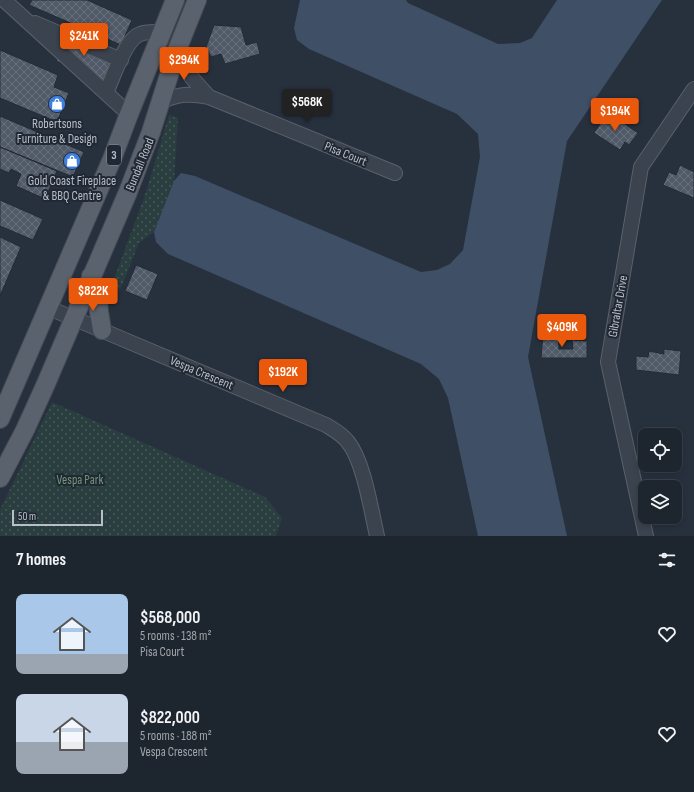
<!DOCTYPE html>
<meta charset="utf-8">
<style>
:root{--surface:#1d252e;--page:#252d36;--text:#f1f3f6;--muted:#a0a5aa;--line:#3b424a;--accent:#ea580c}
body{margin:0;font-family:"Sofia Sans Condensed",sans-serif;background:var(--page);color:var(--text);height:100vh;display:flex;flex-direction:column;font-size:15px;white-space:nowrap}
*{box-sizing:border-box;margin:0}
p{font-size:13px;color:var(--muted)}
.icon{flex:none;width:22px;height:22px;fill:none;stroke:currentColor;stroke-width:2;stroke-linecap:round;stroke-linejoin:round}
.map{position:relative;height:536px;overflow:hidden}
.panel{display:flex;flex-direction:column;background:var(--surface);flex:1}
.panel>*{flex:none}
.controls{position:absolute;left:638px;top:428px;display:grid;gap:8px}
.controls a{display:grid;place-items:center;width:44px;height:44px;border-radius:8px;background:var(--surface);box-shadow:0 2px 6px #0003,0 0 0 1px var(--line);font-size:20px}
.scale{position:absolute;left:12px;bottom:10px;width:91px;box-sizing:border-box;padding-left:4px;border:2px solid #b8bec8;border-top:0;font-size:11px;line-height:14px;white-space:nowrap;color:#b8bec8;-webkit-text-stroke:3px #202833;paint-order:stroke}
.price{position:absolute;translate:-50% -34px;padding:0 9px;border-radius:4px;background:var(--accent);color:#fff;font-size:13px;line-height:26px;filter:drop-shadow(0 1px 2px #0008)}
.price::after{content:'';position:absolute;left:50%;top:24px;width:12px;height:9px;margin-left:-6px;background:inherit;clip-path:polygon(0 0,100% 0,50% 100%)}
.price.on{background:#222;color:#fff}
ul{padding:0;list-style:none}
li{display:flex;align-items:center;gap:12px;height:100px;padding:0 16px}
li span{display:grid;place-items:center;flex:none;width:112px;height:80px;border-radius:8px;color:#555}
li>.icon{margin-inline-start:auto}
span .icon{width:48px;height:48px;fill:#fffc;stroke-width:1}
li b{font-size:17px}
h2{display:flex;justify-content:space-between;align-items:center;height:48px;padding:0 16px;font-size:17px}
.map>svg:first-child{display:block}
</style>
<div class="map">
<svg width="694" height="536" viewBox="0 0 694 536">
<defs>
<pattern id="park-dots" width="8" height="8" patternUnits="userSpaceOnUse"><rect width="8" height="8" fill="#2a3e40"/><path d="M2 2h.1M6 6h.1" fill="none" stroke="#47585a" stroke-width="1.8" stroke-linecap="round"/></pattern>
<pattern id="building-cross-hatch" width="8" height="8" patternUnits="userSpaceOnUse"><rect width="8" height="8" fill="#515a68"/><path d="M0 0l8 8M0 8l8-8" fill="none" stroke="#68707c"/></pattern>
</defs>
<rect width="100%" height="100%" fill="#27313e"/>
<path fill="url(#park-dots)" d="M169,115l9,3 -4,63 -20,51 -15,11 -19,47 -7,-8 33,-90z
M52,402l213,95 17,21 -6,18h-276v-26z"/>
<path fill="#3f4f65" d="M300,0h106l2,3 90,41 22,-1 12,-5 25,-38h105l-95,141 -39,216 39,179h-89l-30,-138 -9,-19 -18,-15 -253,-110 -12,-12 -2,-10 20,-51 7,-8 14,3 226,96 16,-2 13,-6 13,-14 17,-93 -2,-23 -21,-20 -148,-65 -12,-9 -3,-12z"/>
<path fill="url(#building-cross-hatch)" stroke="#222a35" d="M32,0h55l45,20 -11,25 -92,-40z
M71,24l12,5 -7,18 40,16 -8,19 -52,-21z
M214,25l27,2 5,18 11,-3 3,12 -35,10 -4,-10 -10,3 -5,-10z
M0,50l58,25 -4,12 15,6 -12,29 -57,-24z
M608,112l30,21 -9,12 -4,-3 -5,8 -26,-17z
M0,116l84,36 -11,25 -73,-30z
M0,147l57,24 -12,28 -29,-13 5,-12 -10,-5 -2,4 -9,-4z
M680,165l14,7v26l-31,-13 6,-13 7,3z
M0,200l43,19 -10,21 -33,-14z
M0,237l21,10 -21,49z
M136,265l22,9 -11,26 -22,-9z
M543,333h15l1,16h14l-1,-9 15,1v17h-46z
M664,349l17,2 -2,24 -43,-5v-14l12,1 1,-6 15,3z"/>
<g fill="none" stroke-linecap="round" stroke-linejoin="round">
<defs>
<path id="minor" d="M4,0l125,114
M35,23l86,37
M177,50l15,28 17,19
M106,93c7,-15 19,-54 34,-59 7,-3 15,-2 22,-2
M161,101c20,-7 27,-8 48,-4l186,76
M49,308l277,117c8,5 16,9 22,17 16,20 23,68 29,94
M646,536l-38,-174 33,-195 53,-78"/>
<path id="major" d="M91,276l7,23 1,13 3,18
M0,419l112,-260 17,-45 46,-114
M0,478l25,-48 20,-44 83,-194 23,-60 26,-82 20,-50"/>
</defs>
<use href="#minor" stroke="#59616b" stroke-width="16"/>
<use href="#major" stroke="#454c57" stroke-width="20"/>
<use href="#minor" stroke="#3b434e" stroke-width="14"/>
<use href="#major" stroke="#5a626e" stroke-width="18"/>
</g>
<defs>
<symbol id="shop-disc" viewBox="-11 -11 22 22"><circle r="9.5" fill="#3f7fe0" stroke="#202833"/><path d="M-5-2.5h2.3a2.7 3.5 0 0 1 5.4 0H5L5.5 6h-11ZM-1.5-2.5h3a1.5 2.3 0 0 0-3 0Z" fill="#fff"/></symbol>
</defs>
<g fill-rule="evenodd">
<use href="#shop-disc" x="47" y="94" width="20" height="20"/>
<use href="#shop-disc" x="62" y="151" width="20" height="20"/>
</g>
<g text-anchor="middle" stroke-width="4" stroke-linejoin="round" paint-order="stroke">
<rect fill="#202833" stroke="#8a919b" stroke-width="1" x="107" y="145" width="14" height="20" rx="3"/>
<g font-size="12" font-weight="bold" fill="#b8bec8">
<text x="114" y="159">3</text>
</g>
<g font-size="13" fill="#b8bec8" stroke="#202833">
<text x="57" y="128">Robertsons<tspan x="57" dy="15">Furniture &amp; Design</tspan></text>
<text x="72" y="185">Gold Coast Fireplace<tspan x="72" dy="15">&amp; BBQ Centre</tspan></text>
</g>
<g font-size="13" fill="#b8bec8" stroke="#202833">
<text transform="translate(346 153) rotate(22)" y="5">Pisa Court</text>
<text transform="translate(139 164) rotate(-68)" y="5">Bundall Road</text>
<text transform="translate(617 306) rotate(-80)" y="5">Gibraltar Drive</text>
<text transform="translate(202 372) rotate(23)" y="5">Vespa Crescent</text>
</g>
<g font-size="13" fill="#719779" stroke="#202833">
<text x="80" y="484">Vespa Park</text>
</g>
</g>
</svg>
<div class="controls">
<a><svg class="icon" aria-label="locate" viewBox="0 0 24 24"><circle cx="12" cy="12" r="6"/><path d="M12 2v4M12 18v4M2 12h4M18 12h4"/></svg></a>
<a><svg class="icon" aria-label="layers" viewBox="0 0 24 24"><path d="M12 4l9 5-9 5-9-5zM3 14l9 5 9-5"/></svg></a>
</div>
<div class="scale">50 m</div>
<b class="price" style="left:84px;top:57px">$241K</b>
<b class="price" style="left:184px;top:81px">$294K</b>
<b class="price on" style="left:307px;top:123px">$568K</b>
<b class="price" style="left:615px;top:132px">$194K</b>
<b class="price" style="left:93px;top:312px">$822K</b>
<b class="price" style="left:562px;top:348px">$409K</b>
<b class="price" style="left:283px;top:393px">$192K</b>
</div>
<section class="panel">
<h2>7 homes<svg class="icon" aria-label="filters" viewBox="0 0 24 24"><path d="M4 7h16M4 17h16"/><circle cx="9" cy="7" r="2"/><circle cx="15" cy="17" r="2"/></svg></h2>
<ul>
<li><span style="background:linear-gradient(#a9c7e8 75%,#9aa5b1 0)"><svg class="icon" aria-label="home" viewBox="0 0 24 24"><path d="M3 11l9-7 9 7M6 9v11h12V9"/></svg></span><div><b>$568,000</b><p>5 rooms · 138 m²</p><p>Pisa Court</p></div><svg class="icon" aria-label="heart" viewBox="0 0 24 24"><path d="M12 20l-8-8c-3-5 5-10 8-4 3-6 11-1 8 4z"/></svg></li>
<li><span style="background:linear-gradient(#c9d6e8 60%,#9aa5b1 0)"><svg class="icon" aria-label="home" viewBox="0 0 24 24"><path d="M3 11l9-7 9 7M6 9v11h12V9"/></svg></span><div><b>$822,000</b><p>5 rooms · 188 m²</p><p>Vespa Crescent</p></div><svg class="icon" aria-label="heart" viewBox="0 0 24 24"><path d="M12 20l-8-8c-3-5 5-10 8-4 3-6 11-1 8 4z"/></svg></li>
</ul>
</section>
